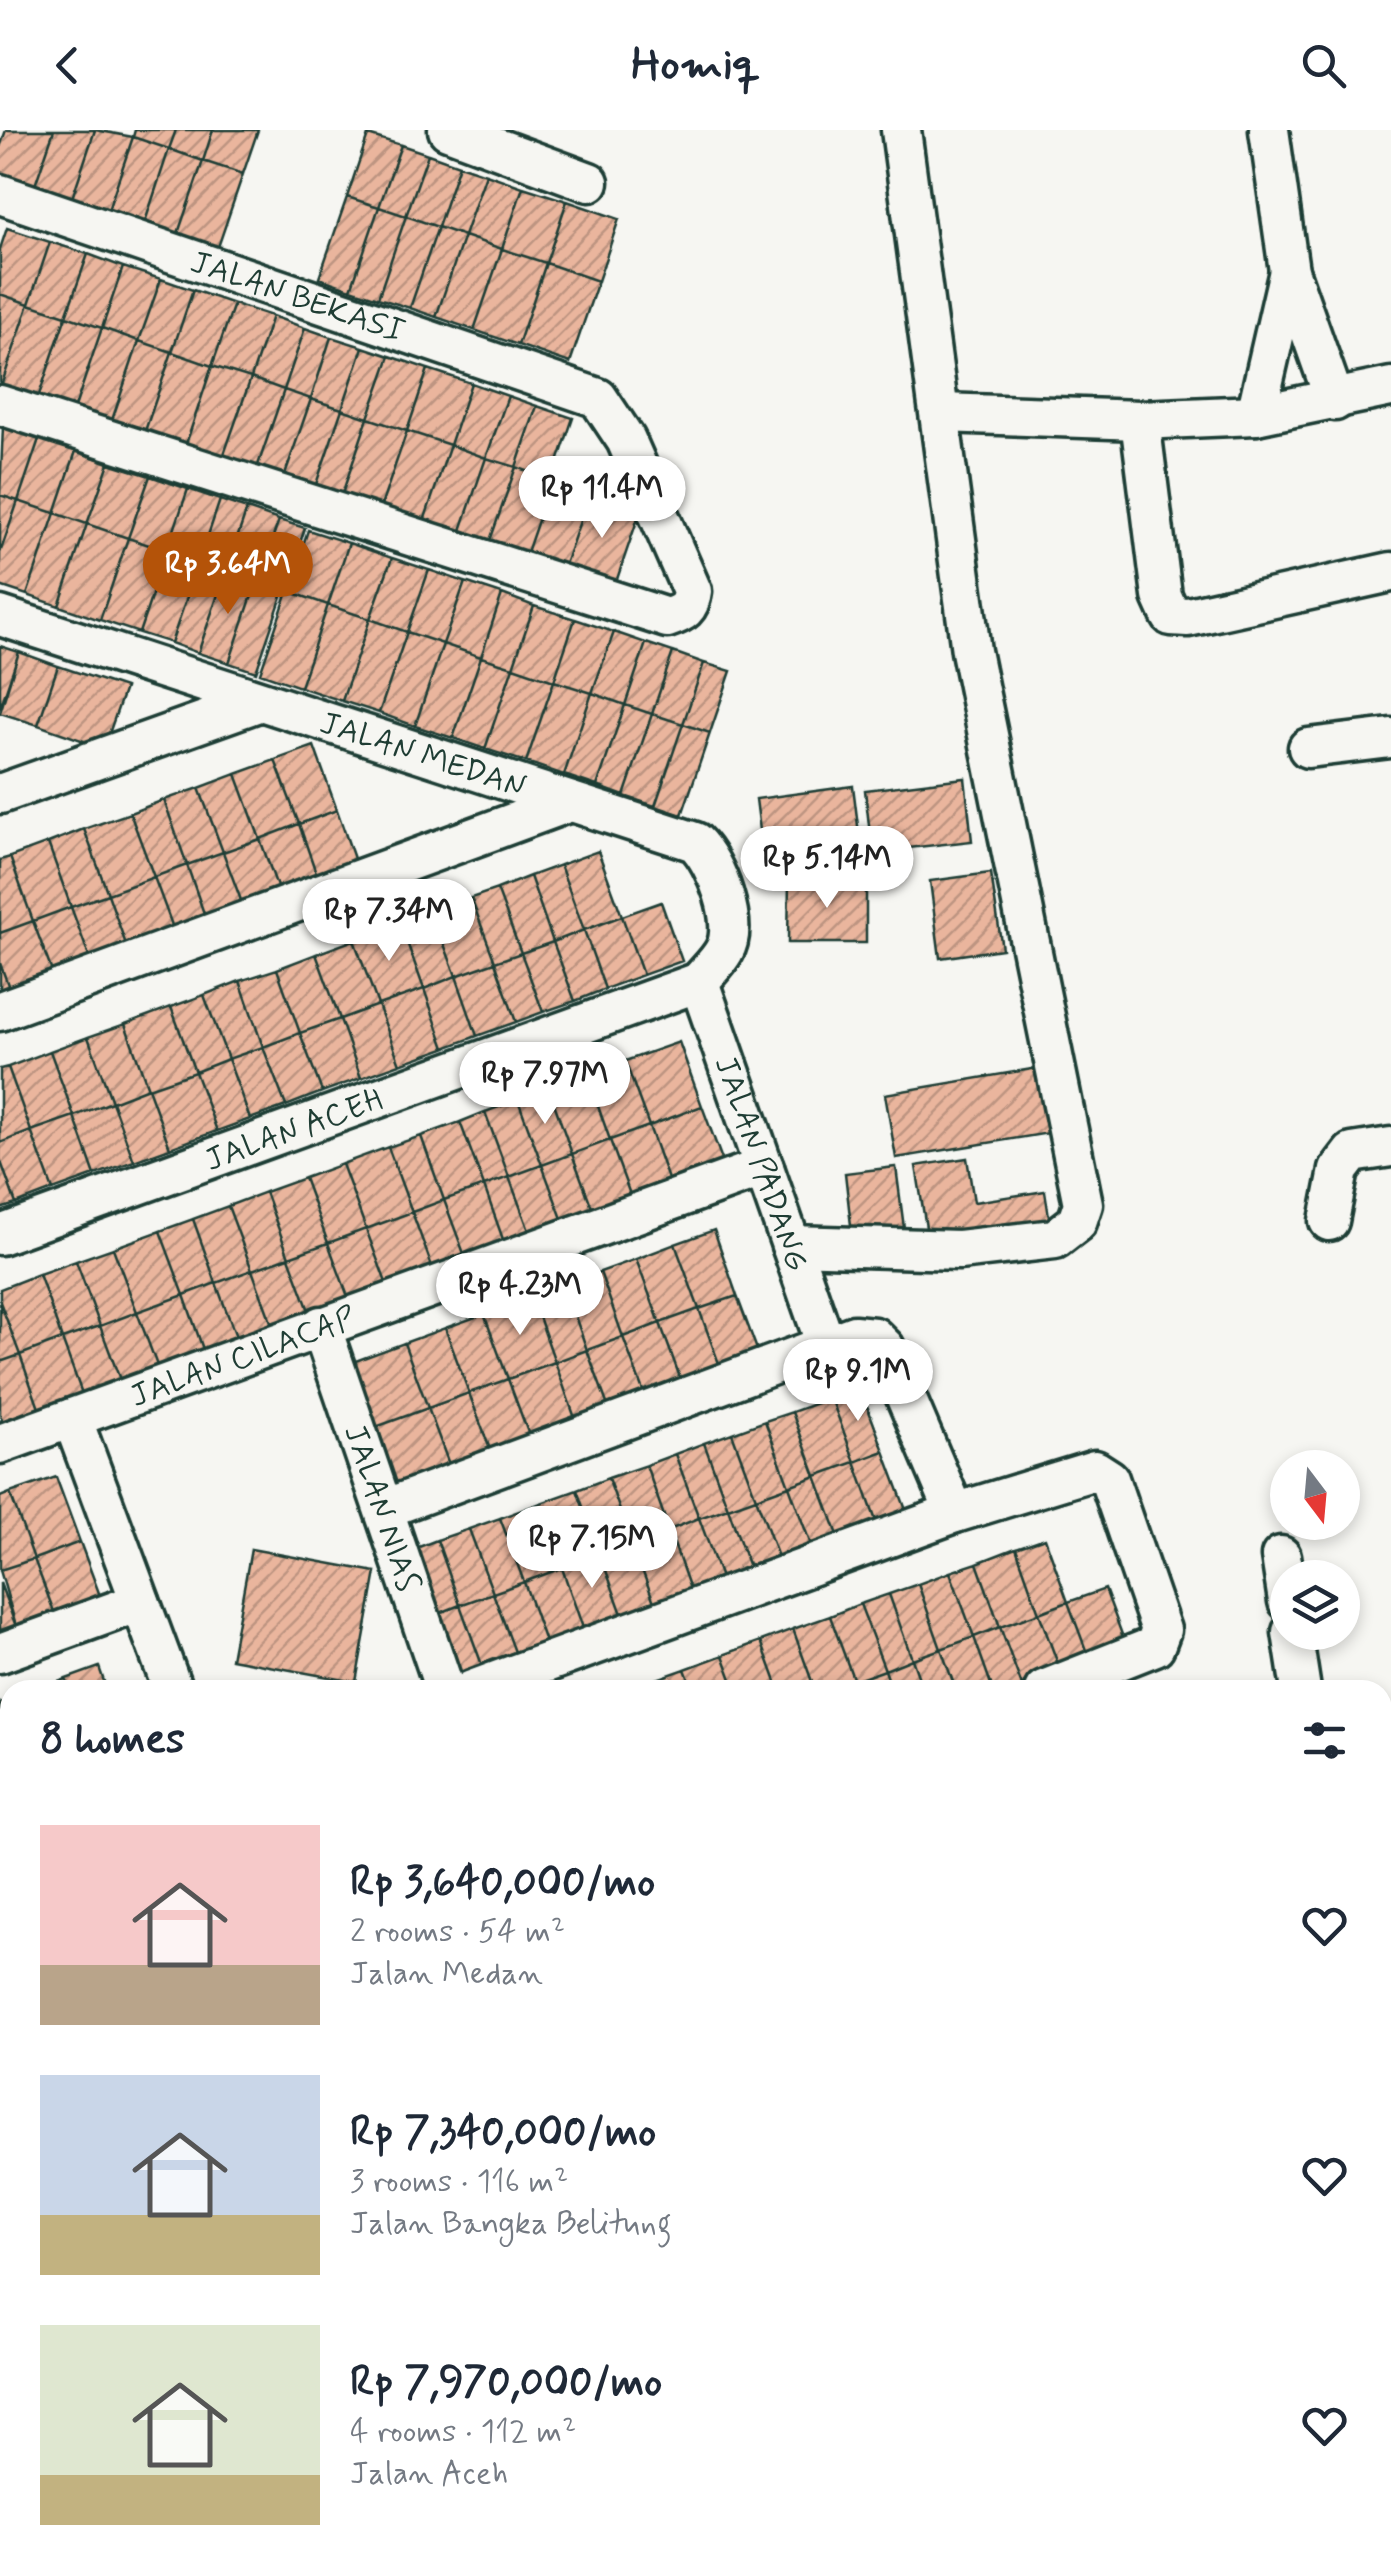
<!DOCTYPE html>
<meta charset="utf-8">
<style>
:root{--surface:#fff;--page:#f2f2f3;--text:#1f2937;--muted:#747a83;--accent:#b45309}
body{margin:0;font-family:Mynerve,sans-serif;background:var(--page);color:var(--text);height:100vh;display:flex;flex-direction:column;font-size:38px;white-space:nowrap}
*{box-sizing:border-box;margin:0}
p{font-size:32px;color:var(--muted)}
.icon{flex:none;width:55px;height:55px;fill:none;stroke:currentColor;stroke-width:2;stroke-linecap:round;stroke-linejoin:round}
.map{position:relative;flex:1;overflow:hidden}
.details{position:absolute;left:0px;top:1550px;width:1392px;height:892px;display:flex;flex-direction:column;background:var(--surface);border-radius:30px 30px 0 0;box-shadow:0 5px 15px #0003}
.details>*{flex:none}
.needle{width:65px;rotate:164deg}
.fabs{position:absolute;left:1270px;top:1320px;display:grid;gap:20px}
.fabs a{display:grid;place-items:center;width:90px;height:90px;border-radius:50%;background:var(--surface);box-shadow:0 5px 15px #0003;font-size:50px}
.price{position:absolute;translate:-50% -85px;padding:0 22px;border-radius:35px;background:#fff;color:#222;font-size:32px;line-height:65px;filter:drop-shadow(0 2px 5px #0008)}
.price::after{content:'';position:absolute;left:50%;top:60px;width:30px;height:22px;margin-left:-15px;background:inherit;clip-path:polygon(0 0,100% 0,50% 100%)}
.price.current{background:var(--accent);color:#fff}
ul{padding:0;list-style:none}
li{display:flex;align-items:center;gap:30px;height:250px;padding:0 40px}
li span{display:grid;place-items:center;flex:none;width:280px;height:200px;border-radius:0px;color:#555}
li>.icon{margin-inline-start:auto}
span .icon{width:120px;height:120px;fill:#fffc;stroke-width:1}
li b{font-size:42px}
h2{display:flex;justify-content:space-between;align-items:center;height:120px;padding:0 40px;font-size:42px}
header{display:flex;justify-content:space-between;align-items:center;height:130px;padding:0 40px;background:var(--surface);font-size:45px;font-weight:700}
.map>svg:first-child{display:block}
</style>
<header><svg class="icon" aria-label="back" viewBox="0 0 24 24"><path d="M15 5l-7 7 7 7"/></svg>Homiq<svg class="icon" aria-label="search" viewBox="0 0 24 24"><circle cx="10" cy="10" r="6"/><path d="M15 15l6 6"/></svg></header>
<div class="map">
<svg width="1391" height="2442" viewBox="0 0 1391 2442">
<defs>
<pattern id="building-hatch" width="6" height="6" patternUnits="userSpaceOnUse" patternTransform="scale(2.5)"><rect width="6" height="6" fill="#eab59d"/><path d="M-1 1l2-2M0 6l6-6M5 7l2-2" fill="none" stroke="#bd9481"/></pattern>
</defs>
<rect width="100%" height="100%" fill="#f6f6f2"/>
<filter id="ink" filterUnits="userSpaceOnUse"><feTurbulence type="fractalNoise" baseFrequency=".01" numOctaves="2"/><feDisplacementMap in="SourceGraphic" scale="20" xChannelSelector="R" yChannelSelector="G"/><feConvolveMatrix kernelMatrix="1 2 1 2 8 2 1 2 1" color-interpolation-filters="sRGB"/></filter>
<g filter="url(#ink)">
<path fill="url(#building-hatch)" stroke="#1f3d34" stroke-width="2.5" d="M6,0h48l-22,64 -32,-10v-37z
M54,0h41l-26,77 -37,-13z
M95,0l38,7 -28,82 -36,-12z
M135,0h41l-7,19 -36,-12z
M176,0h37l-10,31 -34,-12z
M213,0h45l-15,44 -40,-13z
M368,5l33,10 -22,62 -32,-10z
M133,7l36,12 -27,82 -37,-12z
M401,15l27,9 -22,62 -27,-9z
M169,19l34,12 -28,81 -33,-11z
M428,24l31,11 -21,62 -32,-11z
M203,31l40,13 -28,82 -40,-14z
M459,35l27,9 -22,62 -26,-9z
M486,44l37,13 -21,62 -38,-13z
M523,57l44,14 -21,62 -44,-14z
M347,67l32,10 -28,82 -32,-11z
M567,71l52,18 -21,62 -52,-18z
M379,77l27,9 -28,82 -27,-9z
M406,86l32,11 -28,81 -32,-10z
M438,97l26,9 -28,81 -26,-9z
M7,98l43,14 -21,62 -29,-10v-45z
M464,106l38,13 -28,81 -38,-13z
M50,112l38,12 -22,62 -37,-12z
M502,119l44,14 -28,82 -44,-15z
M88,124l35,13 -21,61 -36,-12z
M546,133l52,18 -28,82 -52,-18z
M123,137l38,12 -22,62 -37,-13z
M161,149l32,11 -21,62 -33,-11z
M193,160l41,14 -22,62 -40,-14z
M0,164l29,10 -28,82 -1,-1z
M29,174l37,12 -28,82 -37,-12z
M234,174l38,12 -21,62 -39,-12z
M66,186l36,12 -28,82 -36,-12z
M272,186l33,12 -21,62 -33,-12z
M102,198l37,13 -28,82 -37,-13z
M305,198l26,9 -20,62 -27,-9z
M331,207l32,10 -21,62 -31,-10z
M139,211l33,11 -28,82 -33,-11z
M363,217l27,9 -22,62 -26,-9z
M172,222l40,14 -27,81 -41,-13z
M390,226l38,13 -21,62 -39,-13z
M212,236l39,12 -29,82 -37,-13z
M428,239l43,14 -21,62 -43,-14z
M251,248l33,12 -28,81 -34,-11z
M471,253l37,13 -22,62 -36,-13z
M284,260l27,9 -28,81 -27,-9z
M508,266l29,10 -21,61 -30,-9z
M311,269l31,10 -28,81 -31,-10z
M537,276l36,12 -21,62 -36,-13z
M342,279l26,9 -28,82 -26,-10z
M368,288l39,13 -28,81 -39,-12z
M3,297l36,12 -21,62 -18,-6z
M407,301l43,14 -28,82 -43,-15z
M39,309l37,12 -21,62 -37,-12z
M450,315l36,13 -28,81 -36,-12z
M76,321l33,12 -22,61 -32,-11z
M486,328l30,9 -29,82 -29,-10z
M109,333l41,13 -22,62 -41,-14z
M516,337l36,13 -28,81 -37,-12z
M150,346l38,13 -21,62 -39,-13z
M552,350l38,12 -28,81 -38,-12z
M188,359l32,11 -21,62 -32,-11z
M590,362l51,17 -28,82 -51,-18z
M0,365l18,6 -18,52z
M220,370l27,9 -21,62 -27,-9z
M18,371l37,12 -28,82 -27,-9v-33z
M247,379l32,11 -22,61 -31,-10z
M55,383l32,11 -28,82 -32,-11z
M279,390l26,8 -21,62 -27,-9z
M87,394l41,14 -28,82 -41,-14z
M308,400l41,13 -21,62 -40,-14z
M128,408l39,13 -28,82 -39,-13z
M349,413l43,15 -22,61 -42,-14z
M167,421l32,11 -28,81 -32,-10z
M392,428l37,12 -22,62 -37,-13z
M199,432l27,9 -28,82 -27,-10z
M429,440l36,12 -22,62 -36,-12z
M226,441l31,10 -28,82 -31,-10z
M257,451l27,9 -28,82 -27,-9z
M465,452l37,12 -21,63 -38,-13z
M288,461l40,14 -28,82 -40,-14z
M502,464l32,12 -21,61 -32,-10z
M328,475l42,14 -28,82 -42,-14z
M534,476l41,13 -21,62 -41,-14z
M370,489l37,13 -28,81 -37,-12z
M575,489l39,13 -22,61 -38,-12z
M407,502l36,12 -28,82 -36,-13z
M614,502l32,11 -21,62 -33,-12z
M646,513l27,9 -21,62 -27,-9z
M443,514l38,13 -28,81 -38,-12z
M0,516l19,6 -19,57z
M19,522l39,14 -20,59 -38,-12z
M673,522l31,11 -21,61 -31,-10z
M481,527l32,10 -28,82 -32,-11z
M704,533l27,8 -21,62 -27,-9z
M58,536l67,22 -21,60 -66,-23z
M513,537l41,14 -28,81 -41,-13z
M554,551l38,12 -28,82 -38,-13z
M592,563l33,12 -28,81 -33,-11z
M625,575l27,9 -28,82 -27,-10z
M652,584l31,10 -28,82 -31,-10z
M683,594l27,9 -28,82 -27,-9z
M314,616l23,64 -38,14 -24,-64z
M275,630l24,64 -39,15 -24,-65z
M236,644l24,65 -37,13 -24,-64z
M965,648l7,63 -100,11 -7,-62z
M853,656l9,72 -97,12 -9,-71z
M199,658l24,64 -36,13 -23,-65z
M164,670l23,65 -33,12 -24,-64z
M337,680l21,60 -38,14 -21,-60z
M130,683l24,64 -46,17 -24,-65z
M299,694l21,60 -39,14 -21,-59z
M84,699l24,65 -37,13 -23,-64z
M260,709l21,59 -36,13 -22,-59z
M48,713l23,64 -38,14 -23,-64z
M598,721l24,65 -38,14 -24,-65z
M223,722l22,59 -37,14 -21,-60z
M10,727l23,64 -33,12v-73z
M187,735l21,60 -32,11 -22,-59z
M560,735l24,65 -31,12 -23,-66z
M991,743l11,76 -62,9 -10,-77z
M530,746l23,66 -32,11 -24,-64z
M154,747l22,59 -47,17 -21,-59z
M789,748h77v65h-78z
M497,759l24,64 -26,9 -24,-64z
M108,764l21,59 -36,14 -22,-60z
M471,768l24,64 -39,14 -24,-64z
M661,772l21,59 -39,14 -21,-59z
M71,777l22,60 -38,13 -22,-59z
M432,782l24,64 -32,13 -24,-66z
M622,786l21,59 -38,14 -21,-59z
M33,791l22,59 -43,16 -12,-33v-30z
M400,793l24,66 -46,16 -24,-65z
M584,800l21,59 -30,12 -22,-59z
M354,810l24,65 -38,14 -24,-65z
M553,812l22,59 -32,11 -22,-59z
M521,823l22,59 -27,10 -21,-60z
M316,824l24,65 -40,14 -23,-64z
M495,832l21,60 -39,14 -21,-60z
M0,833l12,33 -12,4z
M277,839l23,64 -37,14 -23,-66z
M456,846l21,60 -32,12 -21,-59z
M240,851l23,66 -35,12 -24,-64z
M424,859l21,59 -45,16 -22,-59z
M204,865l24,64 -33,13 -24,-65z
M378,875l22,59 -39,14 -21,-59z
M171,877l24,65 -47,16 -23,-64z
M340,889l21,59 -39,14 -22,-59z
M125,894l23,64 -36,14 -24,-65z
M300,903l22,59 -36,14 -23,-59z
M88,907l24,65 -38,14 -24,-65z
M679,912l23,64 -53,20 -24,-65z
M263,917l23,59 -36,13 -22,-60z
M50,921l24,65 -43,15 -23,-64z
M228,929l22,60 -33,12 -22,-59z
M625,931l24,65 -39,14 -23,-65z
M8,937l23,64 -31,12v-74z
M1038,938l11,65 -153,25 -11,-64z
M195,942l22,59 -47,17 -22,-60z
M587,945l23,65 -38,14 -23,-65z
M148,958l22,60 -36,13 -22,-59z
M549,959l23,65 -30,11 -24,-65z
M518,970l24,65 -33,12 -24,-65z
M112,972l22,59 -39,14 -21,-59z
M702,976l22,59 -54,20 -21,-59z
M485,982l24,65 -25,9 -24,-64z
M74,986l21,59 -42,15 -22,-59z
M460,992l24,64 -40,14 -23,-64z
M649,996l21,59 -38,15 -22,-60z
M31,1001l22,59 -37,14 -16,-45v-16z
M421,1006l23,64 -32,12 -24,-65z
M610,1010l22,60 -38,13 -22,-59z
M388,1017l24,65 -46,17 -24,-65z
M572,1024l22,59 -30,11 -22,-59z
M967,1028l7,44 71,-11 5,32 -122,17 -12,-74z
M0,1029l16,45 -16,5z
M342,1034l24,65 -38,14 -24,-65z
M542,1035l22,59 -33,12 -22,-59z
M896,1037l8,61 -52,6 -7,-61z
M509,1047l22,59 -26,9 -21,-59z
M304,1048l24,65 -39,14 -24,-65z
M484,1056l21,59 -39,14 -22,-59z
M265,1062l24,65 -37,13 -24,-64z
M444,1070l22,59 -32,13 -22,-60z
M228,1076l24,64 -36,13 -23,-64z
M412,1082l22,60 -46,16 -22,-59z
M193,1089l23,64 -32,12 -24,-64z
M366,1099l22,59 -38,14 -22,-59z
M714,1100l23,66 -38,13 -24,-65z
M160,1101l24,64 -47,17 -24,-64z
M328,1113l22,59 -39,14 -22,-59z
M675,1114l24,65 -39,14 -24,-64z
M113,1118l24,64 -37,14 -24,-65z
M289,1127l22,59 -37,14 -22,-60z
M636,1129l24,64 -37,14 -23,-65z
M76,1131l24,65 -38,13 -23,-65z
M252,1140l22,60 -36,12 -22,-59z
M600,1142l23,65 -36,13 -23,-65z
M39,1144l23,65 -42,16 -20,-53v-13z
M216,1153l22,59 -33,13 -21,-60z
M564,1155l23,65 -32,12 -23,-65z
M184,1165l21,60 -46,16 -22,-59z
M737,1166l22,59 -38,14 -22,-60z
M532,1167l23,65 -47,17 -24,-65z
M0,1172l20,53 -20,7z
M699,1179l22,60 -39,14 -22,-60z
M137,1182l22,59 -37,14 -22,-59z
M484,1184l24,65 -39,14 -24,-65z
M660,1193l22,60 -37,13 -22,-59z
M100,1196l22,59 -38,14 -22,-60z
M445,1198l24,65 -41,15 -24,-65z
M623,1207l22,59 -36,13 -22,-59z
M62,1209l22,60 -43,15 -21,-59z
M404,1213l24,65 -55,20 -23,-65z
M587,1220l22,59 -33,12 -21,-59z
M20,1225l21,59 -36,14 -5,-13v-53z
M555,1232l21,59 -46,17 -22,-59z
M508,1249l22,59 -39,14 -22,-59z
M860,1257l24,64 -29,11 -24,-64z
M469,1263l22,59 -41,15 -22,-59z
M831,1268l24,64 -39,14 -24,-64z
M428,1278l22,59 -55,20 -22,-59z
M792,1282l24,64 -27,10 -24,-65z
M765,1291l24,65 -33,12 -24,-65z
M732,1303l24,65 -28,10 -24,-65z
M704,1313l24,65 -29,10 -24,-64z
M884,1321l22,59 -30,11 -21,-59z
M675,1324l24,64 -30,12 -23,-65z
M855,1332l21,59 -38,14 -22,-59z
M646,1335l23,65 -37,13 -24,-65z
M816,1346l22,59 -27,10 -22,-59z
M56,1347l24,65 -46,17 -24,-66z
M608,1348l24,65 -32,11 -23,-64z
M789,1356l22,59 -33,12 -22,-59z
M577,1360l23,64 -38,14 -24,-64z
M10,1363l24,66 -34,11v-73z
M756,1368l22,59 -29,10 -21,-59z
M538,1374l24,64 -38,14 -24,-64z
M728,1378l21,59 -28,11 -22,-60z
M500,1388l24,64 -31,11 -24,-64z
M699,1388l22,60 -31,11 -21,-59z
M469,1399l24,64 -33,12 -23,-65z
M669,1400l21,59 -36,13 -22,-59z
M1045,1408l23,64 -29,11 -23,-65z
M437,1410l23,65 -25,10 -24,-65z
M80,1412l22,59 -46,16 -22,-58z
M632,1413l22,59 -32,12 -22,-60z
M1016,1418l23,65 -39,14 -23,-64z
M251,1419l125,23 -20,110 -125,-23z
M600,1424l22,60 -39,14 -21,-60z
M34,1429l22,58 -38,15 -18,-62z
M977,1433l23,64 -26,10 -24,-65z
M562,1438l21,60 -38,14 -21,-60z
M950,1442l24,65 -33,12 -23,-65z
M524,1452l21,60 -30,10 -22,-59z
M0,1453l18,49 -18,6z
M918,1454l23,65 -29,10 -23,-65z
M1105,1459l22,59 -37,13 -22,-59z
M493,1463l22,59 -33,13 -22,-60z
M889,1464l23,65 -27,11 -25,-66z
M1068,1472l22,59 -29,11 -22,-59z
M860,1474l25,66 -31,11 -24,-65z
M460,1475l22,60 -26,9 -21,-59z
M1039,1483l22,59 -39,14 -22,-59z
M830,1486l24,65 -39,9 -22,-61z
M1000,1497l22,59 -10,4h-19l-19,-53z
M793,1499l22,61h-36l-18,-49z
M974,1507l19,53h-37l-15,-41z
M761,1511l18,49h-43l-13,-35z
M941,1519l15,41h-33l-11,-31z
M723,1525l13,35h-43l-8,-21z
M912,1529l11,31h-31l-7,-20z
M99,1537l8,23h-37l-4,-11z
M685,1539l8,21h-35l-4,-10z
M885,1540l7,20h-35l-3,-9z
M66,1549l4,11h-34z
M654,1550l4,10h-33z
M854,1551l3,9h-28z
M10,1570v73l-4,1 -6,-15v-56z
M6,1644l4,66 -10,3v-66z
M10,1784v74l-10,-26v-44z
M0,1832l10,26 -10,3z
M10,1858v67l-10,3v-67z
M10,2004v73l-3,1 -7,-20v-51z
M7,2078l3,66 -10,3v-67z
M375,2432h25l3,10h-40l-1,-5z
M400,2432h38l3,10h-38z
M438,2432h41l3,10h-41z
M624,2432h37l3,10h-37z
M624,2432l3,10h-32l25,-10z
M661,2432h40l4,10h-41z
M701,2432h42l3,10h-41z
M743,2432h44l3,10h-44z
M787,2432h35l-26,10h-6z
M822,2432h8l4,10h-38z
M830,2432h52l4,10h-52z
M882,2432h37l3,10h-36z
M919,2432h44l4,10h-45z
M963,2432h29l2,5 -27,5z
M1211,2432h59l4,10h-78l-1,-4z"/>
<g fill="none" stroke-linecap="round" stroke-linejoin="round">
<defs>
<g id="street">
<path d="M448,0l141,52"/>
<path d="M1269,0l20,141 46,130"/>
<path id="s1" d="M0,64l598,204 28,42 66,151c-2,18 -9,22 -25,27l-667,-213"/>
<path d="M941,283l199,7 116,-5 135,-28"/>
<path d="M1256,285l33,-144"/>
<path d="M1140,290l22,176 9,20 17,1 203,-45"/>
<path id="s2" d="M0,486l695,226c21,20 45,82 29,109 -6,11 -17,21 -25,31"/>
<path d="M1308,618l83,-10"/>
<path d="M0,664l258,-92"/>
<path id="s3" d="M699,852l127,363"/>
<path d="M0,881l570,-209"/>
<path d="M1329,1091l10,-51 13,-17 39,-6"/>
<path id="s4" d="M0,1105l699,-253"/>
<path d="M791,1115l168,5 96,-11 22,-17 6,-18 -112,-553 -70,-521"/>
<path id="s5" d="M321,1196l124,364"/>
<path d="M72,1288l101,272"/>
<path id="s6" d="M0,1314l764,-277"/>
<path d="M384,1379l470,-174 20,2 11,11 70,165"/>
<path d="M1281,1426l7,45"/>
<path d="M1292,1502l9,58"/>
<path d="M0,1523l140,-51"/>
<path d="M472,1560l483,-177 140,-43 14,9 52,151 -6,16 -111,44"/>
<path d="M0,1735l10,-4"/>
<path d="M0,1951l10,-3"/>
<path d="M1382,1998l9,-2"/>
<path d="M0,2180l10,-4"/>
<path d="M536,2432l3,10"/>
<path d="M1178,2432l3,10"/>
<path d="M1056,2442l27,-10"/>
</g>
</defs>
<use href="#street" stroke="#1f3d34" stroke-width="45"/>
<use href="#street" stroke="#f6f6f2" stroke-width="38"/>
</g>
</g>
<g text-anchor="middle" stroke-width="9" stroke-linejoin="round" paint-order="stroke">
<g font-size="32" fill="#1f3d34" stroke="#f6f6f2">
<text dy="11" stroke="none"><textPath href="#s1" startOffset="315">JALAN BEKASI</textPath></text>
<text dy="11" stroke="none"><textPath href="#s2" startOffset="445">JALAN MEDAN</textPath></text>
<text dy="11" stroke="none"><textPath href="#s4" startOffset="312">JALAN ACEH</textPath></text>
<text dy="11" stroke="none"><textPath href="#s3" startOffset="192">JALAN PADANG</textPath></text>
<text dy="11" stroke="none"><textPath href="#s6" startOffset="258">JALAN CILACAP</textPath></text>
<text dy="11" stroke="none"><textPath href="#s5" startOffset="192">JALAN NIAS</textPath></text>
</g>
</g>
</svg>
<div class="fabs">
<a><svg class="needle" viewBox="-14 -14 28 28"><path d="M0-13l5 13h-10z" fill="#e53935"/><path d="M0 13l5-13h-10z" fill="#747a83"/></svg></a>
<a><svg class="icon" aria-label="layers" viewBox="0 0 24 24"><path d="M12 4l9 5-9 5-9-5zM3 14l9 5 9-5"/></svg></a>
</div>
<b class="price" style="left:602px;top:411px">Rp 11.4M</b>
<b class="price current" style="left:228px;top:487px">Rp 3.64M</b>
<b class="price" style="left:827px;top:781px">Rp 5.14M</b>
<b class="price" style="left:389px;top:834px">Rp 7.34M</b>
<b class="price" style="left:545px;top:997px">Rp 7.97M</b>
<b class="price" style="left:520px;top:1208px">Rp 4.23M</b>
<b class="price" style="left:858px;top:1294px">Rp 9.1M</b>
<b class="price" style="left:592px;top:1461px">Rp 7.15M</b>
<section class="details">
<h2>8 homes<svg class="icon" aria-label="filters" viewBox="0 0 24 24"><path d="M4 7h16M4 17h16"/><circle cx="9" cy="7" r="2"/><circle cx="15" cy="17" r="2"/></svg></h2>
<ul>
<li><span style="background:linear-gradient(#f6c9c9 70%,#b9a48a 0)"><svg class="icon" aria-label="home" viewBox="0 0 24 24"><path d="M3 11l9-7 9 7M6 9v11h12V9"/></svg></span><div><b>Rp 3,640,000/mo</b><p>2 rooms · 54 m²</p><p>Jalan Medan</p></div><svg class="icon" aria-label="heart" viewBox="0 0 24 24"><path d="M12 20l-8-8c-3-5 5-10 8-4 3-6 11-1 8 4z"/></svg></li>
<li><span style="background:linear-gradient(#c9d6e8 70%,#c2b280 0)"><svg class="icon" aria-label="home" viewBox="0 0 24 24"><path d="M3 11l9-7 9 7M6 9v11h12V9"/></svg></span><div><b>Rp 7,340,000/mo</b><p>3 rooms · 116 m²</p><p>Jalan Bangka Belitung</p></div><svg class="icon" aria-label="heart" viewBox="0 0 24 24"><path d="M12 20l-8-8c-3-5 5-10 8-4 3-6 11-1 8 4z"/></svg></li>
<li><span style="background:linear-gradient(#dfe7d0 75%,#c2b280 0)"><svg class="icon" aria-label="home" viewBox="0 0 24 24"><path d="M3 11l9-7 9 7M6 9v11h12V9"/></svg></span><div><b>Rp 7,970,000/mo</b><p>4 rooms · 112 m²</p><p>Jalan Aceh</p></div><svg class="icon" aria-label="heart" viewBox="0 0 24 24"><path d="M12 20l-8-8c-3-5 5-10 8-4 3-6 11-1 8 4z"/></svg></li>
</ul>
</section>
</div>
